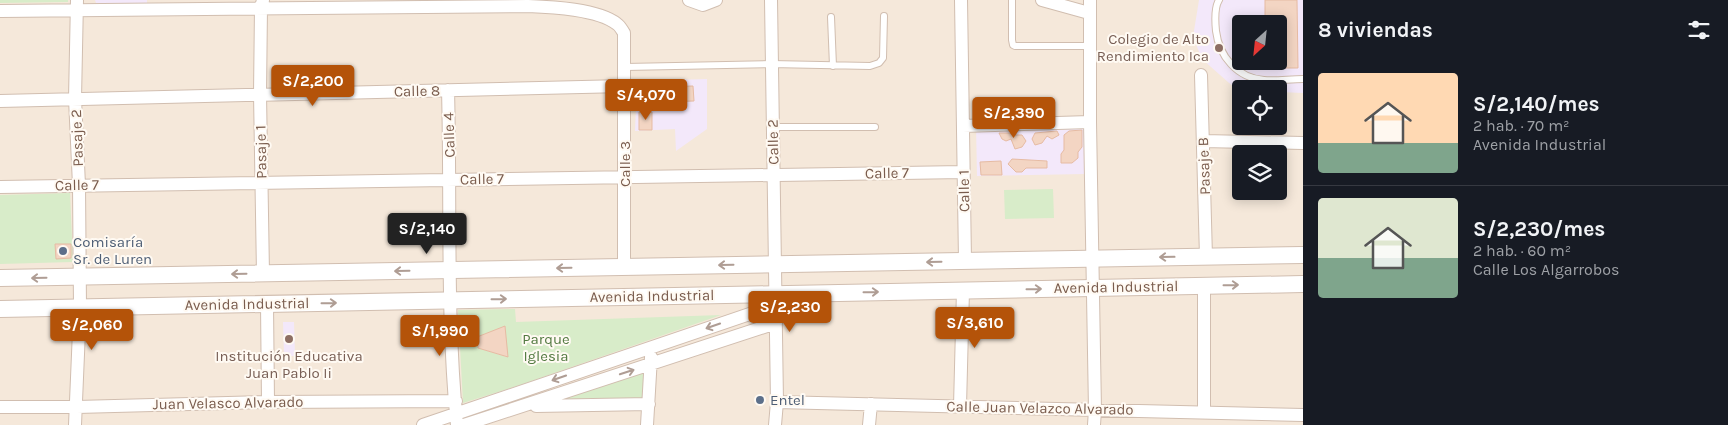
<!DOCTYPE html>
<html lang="es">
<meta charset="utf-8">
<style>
:root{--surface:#171b24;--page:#242831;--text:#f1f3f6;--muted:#9ea1a6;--line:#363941;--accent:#b45309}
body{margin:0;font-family:Karla,sans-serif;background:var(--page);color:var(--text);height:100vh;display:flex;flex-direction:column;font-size:19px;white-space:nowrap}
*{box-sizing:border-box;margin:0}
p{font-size:16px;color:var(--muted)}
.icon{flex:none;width:28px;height:28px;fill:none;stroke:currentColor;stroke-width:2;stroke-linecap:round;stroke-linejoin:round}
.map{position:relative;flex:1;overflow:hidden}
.sheet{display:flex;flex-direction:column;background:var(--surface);width:425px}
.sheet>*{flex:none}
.needle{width:32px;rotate:207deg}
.controls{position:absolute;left:1232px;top:15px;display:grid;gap:10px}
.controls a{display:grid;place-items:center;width:55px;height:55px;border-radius:5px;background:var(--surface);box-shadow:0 2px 12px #0003;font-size:25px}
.price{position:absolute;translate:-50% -42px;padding:0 11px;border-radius:5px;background:var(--accent);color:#fff;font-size:16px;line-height:32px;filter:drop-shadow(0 1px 2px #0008)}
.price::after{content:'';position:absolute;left:50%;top:30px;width:15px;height:11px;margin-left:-8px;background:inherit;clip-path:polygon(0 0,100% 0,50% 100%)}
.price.on{background:#222;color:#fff}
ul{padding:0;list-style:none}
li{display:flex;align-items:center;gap:15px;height:125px;padding:0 15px}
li+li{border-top:1px solid var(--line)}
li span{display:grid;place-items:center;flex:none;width:140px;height:100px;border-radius:5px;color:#555}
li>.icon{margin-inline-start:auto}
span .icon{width:60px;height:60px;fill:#fffc;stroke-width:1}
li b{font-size:21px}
h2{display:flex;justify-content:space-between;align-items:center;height:60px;padding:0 15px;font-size:21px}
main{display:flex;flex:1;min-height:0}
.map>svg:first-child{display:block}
</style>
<main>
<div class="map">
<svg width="1303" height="425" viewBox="0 0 1303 425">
<rect width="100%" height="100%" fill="#fdf6ec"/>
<path fill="#f5e8da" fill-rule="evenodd" d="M0,0h1303v425h-1303zM1241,24h38v37h-38zM1241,89h38v37h-38zM1241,154h38v37h-38z"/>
<path fill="#f3e8fa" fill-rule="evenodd" d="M95,0h52v4l-51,-1z
M1199,0h104v93l-24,-1v-3l-42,1 -35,-31 -9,-22zM1241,24h38v37h-38z
M707,79v50l-31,22 -1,-22 -40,2 2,-50z
M1084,123l1,51 -108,2 -1,-51z
M283,322h11l1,34h-11z"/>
<path fill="#d8ecc9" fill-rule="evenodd" d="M0,0h68v2l-68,1z
M1053,189l1,29 -49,1 -1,-29z
M70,193l3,69 -73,2v-69z
M515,309l1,13 205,-7 -201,70 -57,18 -5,-93zM505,326l2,31 -29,-9 -1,-10z
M647,369v29l-106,4z"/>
<path fill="#f3d5c3" stroke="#e6bba3" d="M1265,0h32l1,68h-19v-44h-14z
M693,86l1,15 -38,1v-15z
M639,112h13v18h-13z
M1082,130v17l-4,5v6l-6,5h-11v-9l3,-4v-15l5,-4z
M1057,131l2,4 -7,4 -5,-3 -5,7 -7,2 -3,-6 3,-6z
M999,133h15l1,2h7l4,6 -4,6 -7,2 -4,-10 -5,2 -4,-2z
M1012,159l35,2v7h-21l-4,4h-6l-8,-8z
M1001,161l1,14h-21l-1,-13z
M55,244h16v14l-15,1z
M505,326l3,31 -30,-9 -1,-11z"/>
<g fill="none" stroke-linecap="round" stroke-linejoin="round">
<defs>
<path id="service" d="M1012,0v40l1,5 2,1h75
M1219,0c-5,8 -4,21 -3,31 3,25 21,47 48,49 12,1 26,-1 39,-1
M831,17l2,49
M625,67l146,-3 99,2 9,-3 4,-5 1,-42
M773,127h102"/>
<path id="minor" d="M689,0l14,5 13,-5
M771,0l6,402 -2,23
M961,0l4,261
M1042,0l47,13
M1090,0v122l5,288 -1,15
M0,11l528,-5c24,1 70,3 89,18 3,2 5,6 7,9v234
M1201,75l5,182
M448,90c3,112 -2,224 9,335
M0,101l624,-15
M963,126l127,-4
M1203,141l100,2
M0,187l963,-15
M263,274l-3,-180 1,-87 2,-7
M1204,285v127
M267,304l1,98
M777,402l526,13
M536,406l113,-2
M960,406l3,-116
M0,407h77l191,-5 188,-1
M75,425l5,-118 -1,-122 -4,-86 2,-99
M423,425l353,-120
M464,425l312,-102
M647,425l4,-68
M869,425l2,-21"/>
<path id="tertiary" d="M0,278l1303,-23
M0,309l1303,-25"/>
</defs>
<use href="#service" stroke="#d1beb0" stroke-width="8"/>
<use href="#minor" stroke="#d1beb0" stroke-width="14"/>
<use href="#tertiary" stroke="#d1beb0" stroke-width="18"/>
<use href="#service" stroke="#fff" stroke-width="6"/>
<use href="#minor" stroke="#fff" stroke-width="12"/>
<use href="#tertiary" stroke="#fff" stroke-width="16"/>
</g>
<defs><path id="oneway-shaft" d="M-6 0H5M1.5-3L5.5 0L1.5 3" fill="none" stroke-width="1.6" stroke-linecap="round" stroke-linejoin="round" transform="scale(1.25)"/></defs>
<g stroke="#af9d94">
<use href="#oneway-shaft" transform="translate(1167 257) rotate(179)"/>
<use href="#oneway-shaft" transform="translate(934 262) rotate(179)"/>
<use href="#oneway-shaft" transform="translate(726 265) rotate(179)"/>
<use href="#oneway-shaft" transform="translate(564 268) rotate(179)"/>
<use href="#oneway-shaft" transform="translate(402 271) rotate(179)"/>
<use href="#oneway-shaft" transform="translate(239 274) rotate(179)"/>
<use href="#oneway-shaft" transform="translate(39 278) rotate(179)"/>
<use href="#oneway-shaft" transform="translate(1231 285) rotate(-1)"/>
<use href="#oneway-shaft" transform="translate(1034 289) rotate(-1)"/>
<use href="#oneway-shaft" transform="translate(871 292) rotate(-1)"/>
<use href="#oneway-shaft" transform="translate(499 299) rotate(-1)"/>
<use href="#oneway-shaft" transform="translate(329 303) rotate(-1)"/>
<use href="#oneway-shaft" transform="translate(713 326) rotate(161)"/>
<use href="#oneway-shaft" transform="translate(627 372) rotate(-18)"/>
<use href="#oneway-shaft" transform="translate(559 378) rotate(161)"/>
</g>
<g fill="#8d6e63" stroke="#fffaf3" stroke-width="2">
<circle cx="1219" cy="48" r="5"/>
<circle cx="289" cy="339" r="5"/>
</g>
<g fill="#5c6f8a" stroke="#fffaf3" stroke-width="2">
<circle cx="63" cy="251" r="5"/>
<circle cx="760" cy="400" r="5"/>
</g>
<g text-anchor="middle" stroke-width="4" stroke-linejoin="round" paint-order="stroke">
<g font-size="15" fill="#785e54" stroke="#fffaf3" text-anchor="end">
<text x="1209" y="44">Colegio de Alto<tspan x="1209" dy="17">Rendimiento Ica</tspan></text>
<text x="289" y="361" text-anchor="middle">Institución Educativa<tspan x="289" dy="17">Juan Pablo Ii</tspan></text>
</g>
<g font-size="15" fill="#7a5c4d" stroke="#fffaf3">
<text transform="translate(417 91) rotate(-1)" y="5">Calle 8</text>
<text transform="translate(449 135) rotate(-92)" y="5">Calle 4</text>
<text transform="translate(77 138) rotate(-92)" y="5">Pasaje 2</text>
<text transform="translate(773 142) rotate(-91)" y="5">Calle 2</text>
<text transform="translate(261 152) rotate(-91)" y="5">Pasaje 1</text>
<text transform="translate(625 164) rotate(-90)" y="5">Calle 3</text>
<text transform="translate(1204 166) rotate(-92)" y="5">Pasaje B</text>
<text transform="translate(887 173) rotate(-1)" y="5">Calle 7</text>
<text transform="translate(482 179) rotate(-1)" y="5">Calle 7</text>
<text transform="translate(77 185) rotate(-1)" y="5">Calle 7</text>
<text transform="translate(964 191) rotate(-91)" y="5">Calle 1</text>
<text transform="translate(1116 287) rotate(-1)" y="5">Avenida Industrial</text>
<text transform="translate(652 296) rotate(-1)" y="5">Avenida Industrial</text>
<text transform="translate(247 304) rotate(-1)" y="5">Avenida Industrial</text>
<text transform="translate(228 403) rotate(-1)" y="5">Juan Velasco Alvarado</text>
<text transform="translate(1040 408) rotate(1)" y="5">Calle Juan Velazco Alvarado</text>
</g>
<g font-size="15" fill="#4e5e75" stroke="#fffaf3" text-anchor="start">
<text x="73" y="247">Comisaría<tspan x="73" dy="17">Sr. de Luren</tspan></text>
<text x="770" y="405">Entel</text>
</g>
<g font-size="15" fill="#537a41" stroke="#fffaf3">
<text x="546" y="344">Parque<tspan x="546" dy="17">Iglesia</tspan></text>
</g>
</g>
</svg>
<div class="controls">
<a><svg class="needle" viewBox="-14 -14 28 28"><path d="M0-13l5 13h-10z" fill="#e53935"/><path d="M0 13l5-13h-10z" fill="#9ea1a6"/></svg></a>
<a><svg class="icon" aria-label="locate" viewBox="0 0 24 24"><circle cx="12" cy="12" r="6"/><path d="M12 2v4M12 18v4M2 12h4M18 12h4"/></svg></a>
<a><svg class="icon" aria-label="layers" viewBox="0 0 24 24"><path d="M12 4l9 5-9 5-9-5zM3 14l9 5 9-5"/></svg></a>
</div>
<b class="price" style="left:313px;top:107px">S/2,200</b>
<b class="price" style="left:646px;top:121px">S/4,070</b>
<b class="price" style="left:1014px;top:139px">S/2,390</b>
<b class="price on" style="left:427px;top:255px">S/2,140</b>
<b class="price" style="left:790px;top:333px">S/2,230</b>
<b class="price" style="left:975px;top:349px">S/3,610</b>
<b class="price" style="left:92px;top:351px">S/2,060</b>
<b class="price" style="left:440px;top:357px">S/1,990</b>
</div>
<section class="sheet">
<h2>8 viviendas<svg class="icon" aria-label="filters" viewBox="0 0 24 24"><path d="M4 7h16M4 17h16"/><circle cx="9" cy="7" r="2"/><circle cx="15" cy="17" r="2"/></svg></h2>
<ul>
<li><span style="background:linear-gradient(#ffd9b3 70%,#7fa58c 0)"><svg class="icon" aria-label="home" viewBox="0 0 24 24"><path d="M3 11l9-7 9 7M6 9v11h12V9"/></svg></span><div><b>S/2,140/mes</b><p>2 hab. · 70 m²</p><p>Avenida Industrial</p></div></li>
<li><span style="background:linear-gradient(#dfe7d0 60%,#7fa58c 0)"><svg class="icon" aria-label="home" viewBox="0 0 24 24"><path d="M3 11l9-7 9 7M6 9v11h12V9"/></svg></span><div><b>S/2,230/mes</b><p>2 hab. · 60 m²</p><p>Calle Los Algarrobos</p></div></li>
</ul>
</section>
</main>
